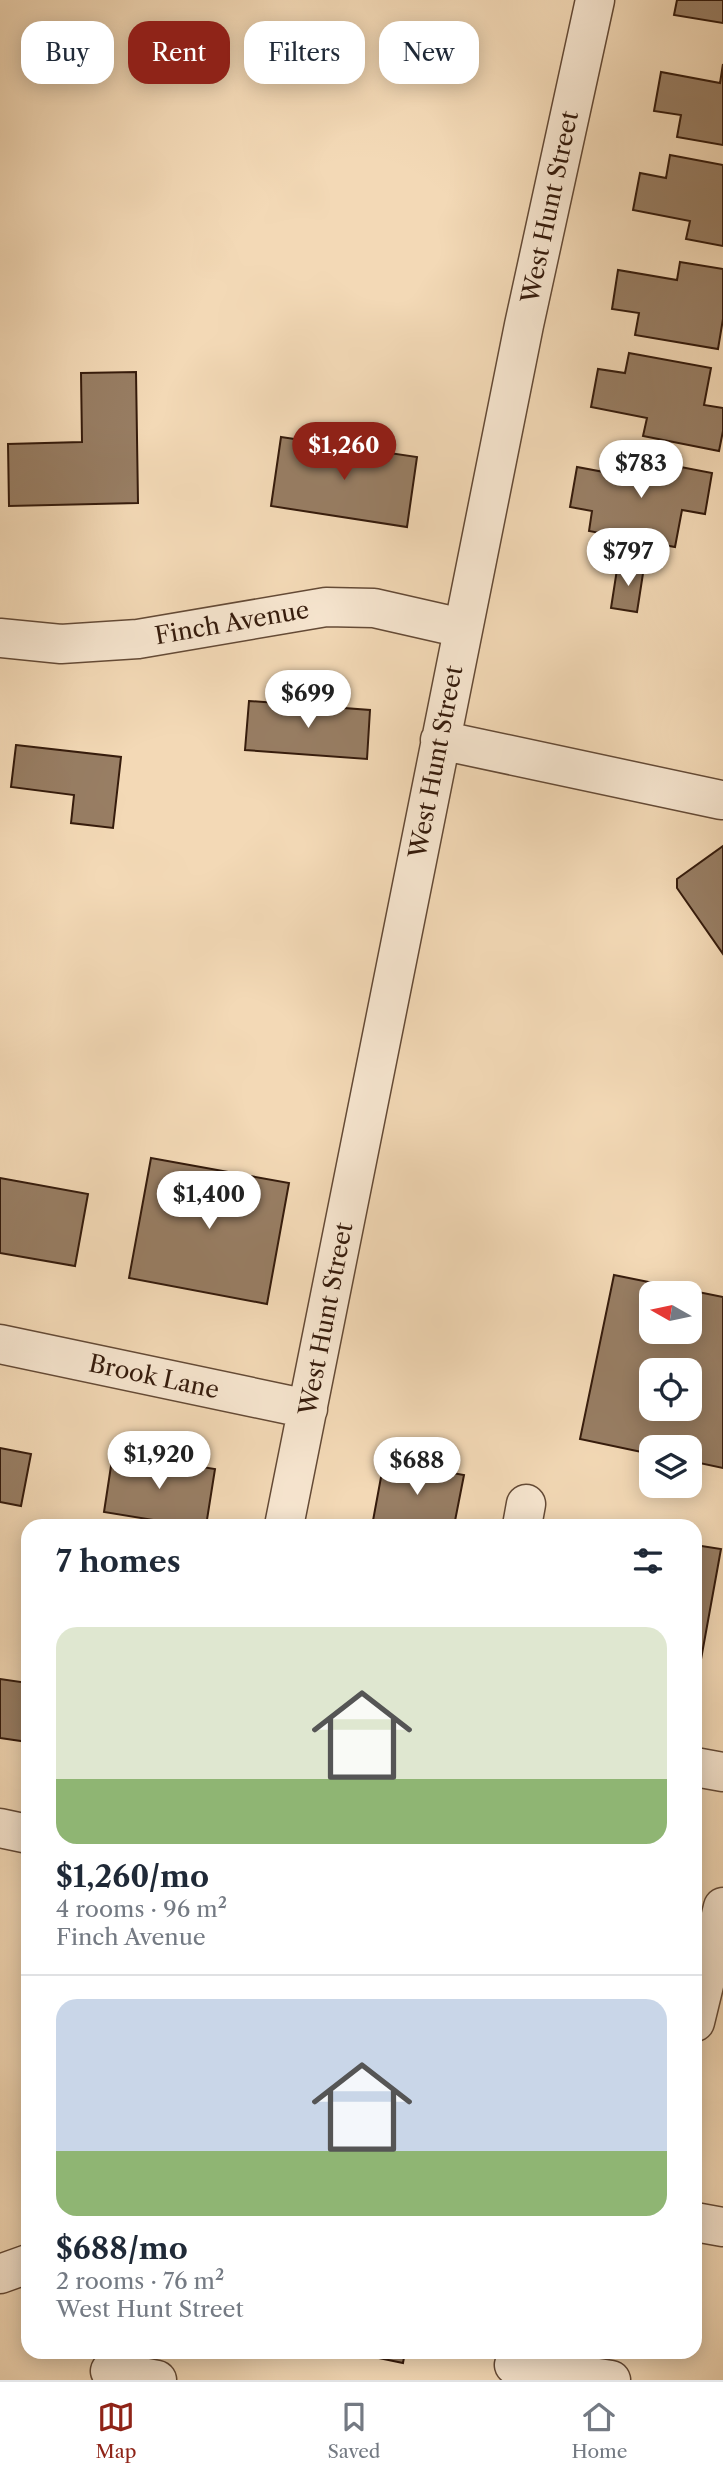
<!DOCTYPE html>
<meta charset="utf-8">
<style>
:root{--surface:#fff;--page:#f6f6f7;--text:#1f2937;--muted:#747a83;--line:#e0e1e3;--accent:#8f2418}
body{margin:0;font-family:"Libre Caslon Text",serif;background:var(--page);color:var(--text);height:100vh;display:flex;flex-direction:column;font-size:26px;white-space:nowrap}
*{box-sizing:border-box;margin:0}
p{font-size:23px;color:var(--muted)}
.icon{flex:none;width:38px;height:38px;fill:none;stroke:currentColor;stroke-width:2;stroke-linecap:round;stroke-linejoin:round}
.map{position:relative;flex:1;overflow:hidden}
.panel{position:absolute;left:21px;top:1519px;width:681px;height:840px;display:flex;flex-direction:column;background:var(--surface);border-radius:21px;box-shadow:0 4px 18px #0003}
.panel>*{flex:none}
.banner{position:absolute;left:21px;top:21px;width:682px;height:63px;display:flex;gap:14px}
.needle{width:46px;rotate:279deg}
.buttons{position:absolute;left:639px;top:1281px;display:grid;gap:14px}
.buttons a{display:grid;place-items:center;width:63px;height:63px;border-radius:14px;background:var(--surface);box-shadow:0 4px 18px #0003;font-size:35px}
.price{position:absolute;translate:-50% -60px;padding:0 16px;border-radius:24px;background:#fff;color:#222;font-size:23px;line-height:46px;filter:drop-shadow(0 2px 4px #0008)}
.price::after{content:'';position:absolute;left:50%;top:42px;width:21px;height:16px;margin-left:-10px;background:inherit;clip-path:polygon(0 0,100% 0,50% 100%)}
.price.selected{background:var(--accent);color:#fff}
ul{padding:0;list-style:none}
li{display:grid;align-content:center;gap:14px;height:371px;padding:0 35px}
li+li{border-top:2px solid var(--line)}
li span{display:grid;place-items:center;height:217px;border-radius:21px;color:#555}
li>.icon{margin-inline-start:auto}
span .icon{width:126px;height:126px;fill:#fffc;stroke-width:1}
li b{font-size:30px}
h2{display:flex;justify-content:space-between;align-items:center;height:84px;padding:0 35px;font-size:30px}
.pill{padding:0 24px;border-radius:21px;background:var(--surface);box-shadow:0 4px 18px #0003;font-size:24px;line-height:63px}
.pill.selected{background:var(--accent);color:#fff}
.dock{display:flex;justify-content:space-around;align-items:center;height:98px;border-top:2px solid var(--line);background:var(--surface);font-size:19px;color:var(--muted)}
.dock a{display:grid;justify-items:center;gap:4px}
.dock .selected{color:var(--accent)}
.map>svg:first-child{display:block}
</style>
<div class="map">
<svg width="723" height="2380" viewBox="0 0 723 2380">
<rect width="100%" height="100%" fill="#f3d9b6"/>
<filter id="stains"><feTurbulence type="fractalNoise" baseFrequency=".00286" numOctaves="4"/><feColorMatrix values="0 0 0 0 .2 0 0 0 0 .09 0 0 0 0 .02 0 0 0 .5 -.17"/></filter>
<radialGradient id="worn" r=".72"><stop offset=".6" stop-color="#630" stop-opacity="0"/><stop offset="1" stop-color="#630" stop-opacity=".3"/></radialGradient>
<path fill="#987e64" stroke="#351b0c" stroke-width="2" fill-rule="evenodd" d="M677,0h46v23l-49,-8z
M723,64v81l-46,-8 4,-22 -27,-4 7,-39 59,11z
M670,155l53,10v81l-37,-7 4,-18 -57,-11 7,-37 26,5z
M680,262l43,7v50l-5,30 -83,-14 4,-22 -27,-4 6,-39 59,10z
M629,353l82,15 -7,37 19,3v23l-4,20 -76,-15 4,-18 -56,-11 7,-38 27,4z
M136,372l2,131 -129,3 -1,-62 74,-2 -1,-69z
M281,437l136,20 -10,70 -136,-21z
M639,459l73,14 -7,41 -23,-4 -7,37 -86,-16 3,-20 -22,-4 7,-40 59,11z
M618,563l26,4 -7,45 -26,-4z
M249,701l121,9 -3,49 -122,-9z
M16,745l105,12 -8,71 -42,-5 3,-28 -63,-8z
M723,846v108l-46,-66v-9z
M151,1158l138,25 -22,121 -138,-26z
M0,1178l88,16 -13,72 -75,-13z
M614,1275l109,22v171l-33,-7v-14h-39v7l-71,-15zM651,1293h39v39h-39zM651,1370h39v39h-39z
M0,1448l31,6 -10,52 -21,-4z
M113,1453l102,16 -9,57h-16l-86,-14z
M384,1461l80,14 -10,51h-82z
M695,1545l26,4 -23,127 -3,-1z
M0,1679l28,4v59l-28,-4z
M350,2352h55l-2,11z"/>
<g fill="none" stroke-linecap="round" stroke-linejoin="round">
<defs>
<path id="minor" d="M0,638l61,6 77,-5 188,-32 48,1 88,20
M440,740l281,60
M0,1344l308,65
M284,1526l240,-1201 71,-325
M522,1526l4,-22
M695,1767l28,5
M0,1828l28,6
M695,2022l28,-115
M695,2222l28,5
M0,2274l28,-10
M514,2365l97,15
M110,2371l47,9"/>
</defs>
<use href="#minor" stroke="#644a36" stroke-width="41"/>
<use href="#minor" stroke="#f7e6d0" stroke-width="38"/>
</g>
<g text-anchor="middle" stroke-width="7" stroke-linejoin="round" paint-order="stroke">
<g font-size="24" fill="#351b0c" stroke="#f7e6d0">
<text transform="translate(550 207) rotate(-78)" y="8">West Hunt Street</text>
<text transform="translate(232 623) rotate(-10)" y="8">Finch Avenue</text>
<text transform="translate(436 762) rotate(-79)" y="8">West Hunt Street</text>
<text transform="translate(326 1319) rotate(-79)" y="8">West Hunt Street</text>
<text transform="translate(154 1377) rotate(12)" y="8">Brook Lane</text>
</g>
</g>
<rect width="100%" height="100%" filter="url(#stains)"/>
<rect width="100%" height="100%" fill="url(#worn)"/>
</svg>
<div class="buttons">
<a><svg class="needle" viewBox="-14 -14 28 28"><path d="M0-13l5 13h-10z" fill="#e53935"/><path d="M0 13l5-13h-10z" fill="#747a83"/></svg></a>
<a><svg class="icon" aria-label="locate" viewBox="0 0 24 24"><circle cx="12" cy="12" r="6"/><path d="M12 2v4M12 18v4M2 12h4M18 12h4"/></svg></a>
<a><svg class="icon" aria-label="layers" viewBox="0 0 24 24"><path d="M12 4l9 5-9 5-9-5zM3 14l9 5 9-5"/></svg></a>
</div>
<b class="price selected" style="left:344px;top:482px">$1,260</b>
<b class="price" style="left:641px;top:500px">$783</b>
<b class="price" style="left:628px;top:588px">$797</b>
<b class="price" style="left:308px;top:730px">$699</b>
<b class="price" style="left:209px;top:1231px">$1,400</b>
<b class="price" style="left:159px;top:1491px">$1,920</b>
<b class="price" style="left:417px;top:1497px">$688</b>
<div class="banner">
<a class="pill">Buy</a>
<a class="pill selected">Rent</a>
<a class="pill">Filters</a>
<a class="pill">New</a>
</div>
<section class="panel">
<h2>7 homes<svg class="icon" aria-label="filters" viewBox="0 0 24 24"><path d="M4 7h16M4 17h16"/><circle cx="9" cy="7" r="2"/><circle cx="15" cy="17" r="2"/></svg></h2>
<ul>
<li><span style="background:linear-gradient(#dfe7d0 70%,#8fb573 0)"><svg class="icon" aria-label="home" viewBox="0 0 24 24"><path d="M3 11l9-7 9 7M6 9v11h12V9"/></svg></span><div><b>$1,260/mo</b><p>4 rooms · 96 m²</p><p>Finch Avenue</p></div></li>
<li><span style="background:linear-gradient(#c9d6e8 70%,#8fb573 0)"><svg class="icon" aria-label="home" viewBox="0 0 24 24"><path d="M3 11l9-7 9 7M6 9v11h12V9"/></svg></span><div><b>$688/mo</b><p>2 rooms · 76 m²</p><p>West Hunt Street</p></div></li>
</ul>
</section>
</div>
<nav class="dock">
<a class="selected"><svg class="icon" aria-label="map" viewBox="0 0 24 24"><path d="M3 6l6-2 6 2 6-2v14l-6 2-6-2-6 2zM9 4v14M15 6v14"/></svg>Map</a>
<a><svg class="icon" aria-label="saved" viewBox="0 0 24 24"><path d="M7 4h10v16l-5-4-5 4z"/></svg>Saved</a>
<a><svg class="icon" aria-label="home" viewBox="0 0 24 24"><path d="M3 11l9-7 9 7M6 9v11h12V9"/></svg>Home</a>
</nav>
